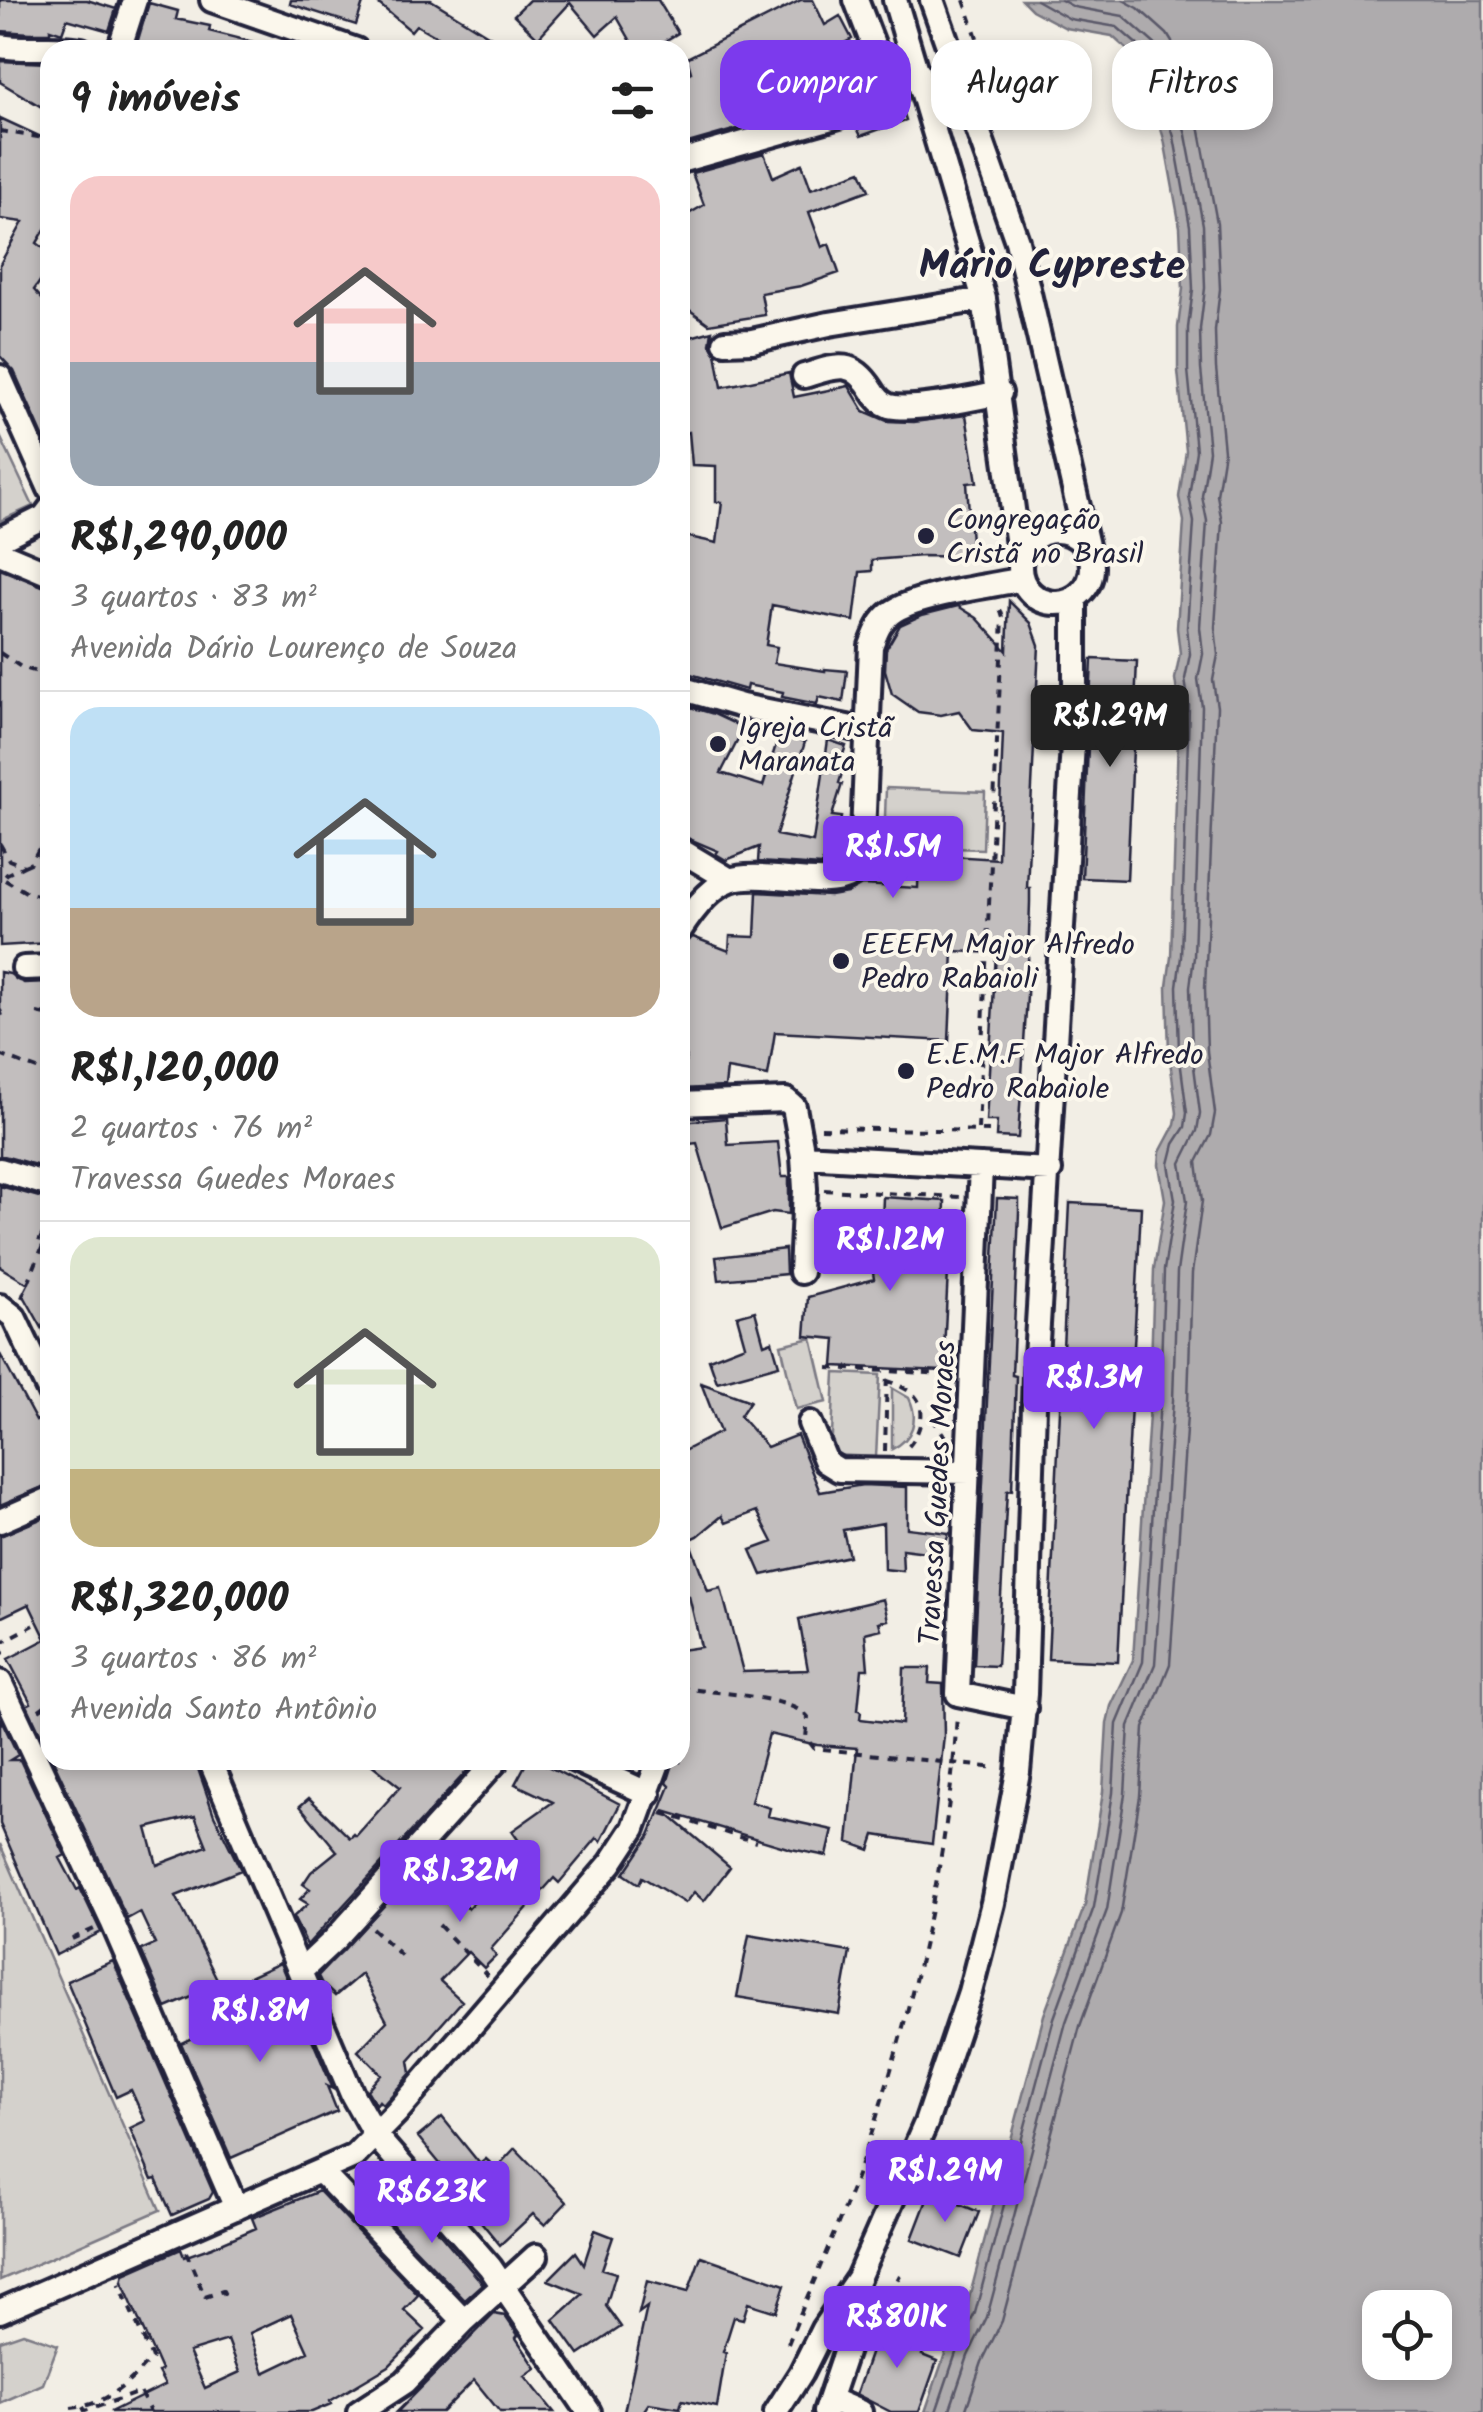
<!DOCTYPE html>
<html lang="pt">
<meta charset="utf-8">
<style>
:root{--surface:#fff;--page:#f6f6f6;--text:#222;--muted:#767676;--line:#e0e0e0;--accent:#7c3aed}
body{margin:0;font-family:Kalam,sans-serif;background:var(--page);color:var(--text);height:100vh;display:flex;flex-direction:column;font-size:38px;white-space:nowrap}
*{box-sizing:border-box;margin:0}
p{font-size:32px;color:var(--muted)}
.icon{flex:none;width:55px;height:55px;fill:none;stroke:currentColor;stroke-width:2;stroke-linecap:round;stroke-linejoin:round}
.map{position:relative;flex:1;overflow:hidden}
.panel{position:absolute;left:40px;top:40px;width:650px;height:1730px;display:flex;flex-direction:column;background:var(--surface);border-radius:30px;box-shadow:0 5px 15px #0003}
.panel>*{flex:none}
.guide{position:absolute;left:720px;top:40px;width:612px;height:90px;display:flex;gap:20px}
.tools{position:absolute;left:1362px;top:2290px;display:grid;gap:20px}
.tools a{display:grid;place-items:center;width:90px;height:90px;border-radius:20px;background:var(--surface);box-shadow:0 5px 15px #0003;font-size:50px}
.price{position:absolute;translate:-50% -85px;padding:0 22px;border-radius:10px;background:var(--accent);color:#fff;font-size:32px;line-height:65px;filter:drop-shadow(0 2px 5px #0008)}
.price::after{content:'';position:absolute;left:50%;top:60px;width:30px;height:22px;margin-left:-15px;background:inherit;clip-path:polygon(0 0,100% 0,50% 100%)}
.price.on{background:#222;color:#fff}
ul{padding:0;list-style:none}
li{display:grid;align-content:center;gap:20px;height:530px;padding:0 30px}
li+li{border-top:2px solid var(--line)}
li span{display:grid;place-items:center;height:310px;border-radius:30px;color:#555}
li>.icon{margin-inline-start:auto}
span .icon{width:180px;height:180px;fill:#fffc;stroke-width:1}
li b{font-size:42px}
h2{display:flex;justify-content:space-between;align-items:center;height:120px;padding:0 30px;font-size:42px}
.chip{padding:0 35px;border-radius:30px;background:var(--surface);box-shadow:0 5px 15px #0003;font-size:35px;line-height:90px}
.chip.on{background:var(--accent);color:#fff}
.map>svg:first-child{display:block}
</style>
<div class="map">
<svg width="1483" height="2412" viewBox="0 0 1483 2412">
<rect width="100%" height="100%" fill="#f2eee5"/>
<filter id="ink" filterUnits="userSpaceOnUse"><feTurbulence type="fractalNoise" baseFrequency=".01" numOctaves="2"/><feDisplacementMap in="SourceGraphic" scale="20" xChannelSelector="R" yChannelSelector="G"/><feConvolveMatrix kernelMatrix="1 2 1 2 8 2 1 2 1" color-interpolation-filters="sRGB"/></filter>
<g filter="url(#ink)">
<path fill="#d4d1cc" stroke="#7b7a84" stroke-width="2.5" d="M0,436l33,70 -33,15z
M886,788l99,4 -2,57 -99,-3z
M812,1338l15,64 -31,7 -15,-64z
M835,1373l45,2 -4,82 -45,-2z
M892,1388l17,10c10,21 4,41 -17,51z
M0,1844l160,366 -160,70z
M23,2333l35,12 -15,39 -43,19v-62z"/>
<path fill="#aeabad" stroke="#76747f" stroke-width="2.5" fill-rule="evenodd" d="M1022,0h461v2412h-558l23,-67 18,-35 78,-295 41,-110 18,-113 4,-69 4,-17 22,-46 17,-261 4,-130 11,-69 -6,-35 1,-13 15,-28 2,-11 -8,-60 -2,-67 4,-29 8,-251 -4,-27 5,-26 -3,-25 7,-107 -5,-24 7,-46 -8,-80v-44l5,-38 -3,-62 -16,-88 -23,-77 -29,-26 -46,-8 -34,-18zM1380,2308h55v54h-55z"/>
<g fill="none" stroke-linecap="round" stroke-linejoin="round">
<path stroke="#5a5969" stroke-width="2.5" d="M936,2412l21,-62 18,-37 79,-295 40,-111 19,-114 4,-69 26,-62 17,-262 4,-130 11,-70 -6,-36 5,-20 11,-17 2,-14 -8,-61 -2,-66 4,-29 8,-251 -4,-27 5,-25 -3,-26 7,-106 -5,-26 7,-45 -8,-81v-42l5,-39 -3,-63 -16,-89 -26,-83 -31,-27 -47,-8 -34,-19
M949,2412l19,-56 19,-39 79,-295 41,-112 18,-116 4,-68 26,-62 18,-264 4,-128 10,-71 -6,-38 16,-32 3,-18 -8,-62 -2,-64 4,-30 8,-250 -4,-28 5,-25 -3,-27 7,-106 -5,-25 7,-45 -8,-82 -1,-40 5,-41 -2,-63 -17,-90 -28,-88 -35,-31 -49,-9 -13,-7
M965,2412l17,-50 20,-41 78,-295 41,-113 19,-117 4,-68 26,-64 18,-263 4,-128 10,-72 -5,-39 14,-27 4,-22 -8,-62 -2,-63 12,-281 -4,-27 5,-25 -3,-28 7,-105 -5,-27 7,-44 -8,-83 -1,-38 5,-41 -3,-66 -17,-92 -25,-84 -8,-13 -29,-26 -15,-8"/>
</g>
<path fill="#c2bebe" stroke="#22223b" stroke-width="2.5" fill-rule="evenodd" d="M0,0h87l29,9 3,-9 -10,31 -42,-12 -5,14 -12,-4v4h-20l-30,-2z
M291,0h73l-8,25 -66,-21z
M374,0h57l60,37 -6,5 6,8h-52l7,-8 -30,-17 -5,6z
M529,0h129l20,33 -28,17h-14l-19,-33 -20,18 -27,-32 -32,35 -24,-23z
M801,0h12l12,25 15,-9 12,23 -16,8 15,29 -100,49 -70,20 -1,-68 11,-5 -4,-14z
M149,3l29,8 -2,8 34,7 -1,5 52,13 -1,6h-125z
M0,61l50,2v49l-50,-30z
M900,101l6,19 -45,16 -6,-12z
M0,118l50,23v80l-13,22 13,10v14l-16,23 16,18v144l-36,-81 -14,-15v-92l23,-42 -23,-3z
M764,153l9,24 29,-13 9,25 50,-18 8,19 -60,22 13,35 7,-3 10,29 -38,13 -40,7 4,22 -56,9 -29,-21v-84l24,-14 -12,-32z
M712,331l-2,13 6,9 6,34 67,-14 5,24 55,-11 15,25 23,10 27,1 52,-7 11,67 -10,1 5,74 -50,-1 -50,4v11l-12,1 -6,49 -82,-16 -6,40 11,2 -3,16 51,8v-2l22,2 -4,31 -24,-5 -2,7 -35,-7 1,-5 -36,-7 -1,5 -66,-19v-136l37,8 5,-41h-6v-36l-24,-1 -3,-33 -9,2v-94z
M0,569l50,20v193l-8,24 8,1v136l-50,3z
M1009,601l22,22 8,22 -12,243h3v14l-3,94 -9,142 -22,-1 1,-16h-11l10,-168 -43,-2 -4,90 -174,-9 -7,44 -41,-7 -2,18 -44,2 5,-33h-6v-111l13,-8 36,14 1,-15 25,1 2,-45 73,4 17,-3 15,-8 56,3 1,-34 79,5 5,-126 -30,-3 -14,-19 -18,4 -23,-3 -26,-18 -7,-24 1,-21 14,-24 22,-10 36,-9 19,12 30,33z
M1092,659l45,2 -10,219 -45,-2z
M680,704l34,10 30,14 -23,45 42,13 17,-54 25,10 -29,93 37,7 15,-102 18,6 -8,22 5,2 -4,13 3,1 -10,32 9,1 -5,33 -12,4 -2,12 -64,-4 1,-15 -33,13 -10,-6 2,-3 -38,-16z
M0,972l10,2 14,9 26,-1v130l-3,17 3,1v39l-50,-14z
M726,1118l2,27 50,-3 4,35h7v37l-16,-2 -51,16 -25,-85 -17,2v-23z
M0,1186l50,14v17l-11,23 11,3v99l-27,-48 5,-10 -28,-17z
M883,1197l62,4 -1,30h6l-7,140 -109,-5 2,-27 -31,-3 3,-39 66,-18 -2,-13 -56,5 1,-19 20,1v-10l75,-8v-9l-30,-3z
M997,1198l22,1v13l-7,163 4,1 -4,114 -5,1 -10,175 -23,-1z
M1070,1203l71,4 -23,455 -70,-3z
M785,1249l1,25 -67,6 -3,-23z
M755,1311l9,33 8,-3 7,24 -62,17 -8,-23 36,-14 -8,-29z
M0,1354l36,67 14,-8v71l-50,21z
M701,1383l49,18 -10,15 27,31 30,-12 23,57 43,-7 44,2v41l42,5 -7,21 -40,-5 1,22 -19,-2 -1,-46 -40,7 6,26 -87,19 -11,-25 22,-8 -16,-31 -31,12 -4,-7 -24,20 -9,4 19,51 13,-3 22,84 65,-2 -9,-51 84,-20 5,21 -9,2 2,7 -16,4 3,36h-6l-4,41 3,1 -1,8 42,5 2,-56h26l-1,15 14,1 1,52 -12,108 -57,-9 -5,15 -22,-8 9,-94 -40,-3 -48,-11 -18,68 19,6 -2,8 65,14 -6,26 -36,-7 -127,-38 66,56 -26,34 -10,-9 -9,11 -43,-26 -3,7 -15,-10 26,-39 20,-49 -3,-3 7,-22 6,1v-112l21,-3 -12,-51 -9,3v-146l40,-21z
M50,1515v218l-8,4 -15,-32 4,-2 -23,-44 38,-20 -17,-35 -29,14v-82z
M0,1717l18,38 -8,5h10l45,95 -5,3 17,32 3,-2 21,44 -45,23 -56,-131z
M53,1760h142l19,55 27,55 -65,26 44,89 -54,23 -25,-58 14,-6 -15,-32 -13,7zM195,1816l12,30 -50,19 -10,-37z
M366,1760h111l-170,185 -14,-28 15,-13 -8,-5 10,-10 -7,-5 8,-12 26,-21 -37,-45 9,-8 41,40 4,-4 2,2 44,-49z
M528,1760h8l84,44 -19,37 -4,-3 -38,45 -5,-5 -63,71 5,7 -12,12 -16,-16 -28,29 22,20 -53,60 2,12 -28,32 -4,-4 -3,4 -9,-15 14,-16 -23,-23 29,-30 -26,-47 -26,22 -13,-12 -4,-8 96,-102 25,27 11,-11 18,19 55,-62 -11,-16 41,-29 -38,-18z
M749,1935l101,17 -11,62 -102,-17z
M113,1961l100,231 -4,7 -37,16 -16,-36 -4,1 -22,-52 15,-7 -14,-31 -15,7 -49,-116z
M280,1963l53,126 -6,-3 10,25 -106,47 -50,-115 54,-25 -14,-28z
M442,2117l38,47 6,-5 10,9 19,-20 52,54 -22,23 -12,-11 -33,31 -35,-43 8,2 -55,-67z
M319,2191l99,104 -14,15 21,20 -36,36 -59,35 1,3 -19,8h-202l55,-27 -7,-13 3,-2 -39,-88 2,-8 57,-25 3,8 28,-10 44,-19 -4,-10zM291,2314l17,38 -44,21 -14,-40zM228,2340l12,32 -35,16 -16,-36z
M930,2192l49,20 -18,46 -49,-19z
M406,2194l77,90 -18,16 -83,-86z
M595,2230l18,7 -11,32 14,4 -10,33 15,21 -42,28 -25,-35 29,-26 -35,-14 28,-28 8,12z
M701,2256l84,29 -9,27 -28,-9 -5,16 -9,-2 -11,35 3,1 -9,54 -35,-7 -2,8 -31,-5 -6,9h-19l23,-105 -8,6 8,-32 41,11z
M494,2314l11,2 13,19 -2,3 20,30 -11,8 29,36h-54l-26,-32 -32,32h-45z
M881,2323l47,16 -6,16 15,6 -18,51h-28l-35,-18z"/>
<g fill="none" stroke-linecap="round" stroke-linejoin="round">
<defs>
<path id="minor" d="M212,0l144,50
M856,0l27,70 4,21 31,-19
M895,0l89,299 36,261
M932,0l85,241 71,309
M0,46c27,5 53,-1 81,4
M119,50l16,-50
M680,161l159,-45 48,-25
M725,342l27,-1 77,-17 155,-25
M804,376c32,-10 48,-18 68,14 4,7 9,13 17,16 24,6 85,-8 111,-13
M0,377l50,112
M1020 567a36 36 0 1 1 72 0a36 36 0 1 1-72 0Z
M0,539l44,-22 6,-8
M0,553l50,21
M680,688l62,18 125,25
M680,850l50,30
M680,930c11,-17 30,-43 50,-50 31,-12 103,14 124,-8 4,-4 6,-9 8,-14l9,-212c5,-13 9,-25 20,-33 25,-19 98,-26 131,-34
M24,968l26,-1
M680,1104l106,-4 8,7 9,49 247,14
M981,1166l-23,528 67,14
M0,1170l50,15
M801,1272l4,-83 -2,-33
M0,1306l14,11 36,76
M810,1423l16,39 13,8 130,2
M0,1521l50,-22
M0,1682l112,239 124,287
M210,1760l142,334 23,41 115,132 99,145
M575,1760l74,34
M301,1971l33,-31 163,-180
M320,2171l144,150
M0,2311l354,-155 43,-44 214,-249 23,-35 25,-68
M832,2400l28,12
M359,2412l46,-30 59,-61 72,-65
M776,2412l25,-39 22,-44 35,-51 68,-155 44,-131 23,-89 25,-131 7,-78 10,-320 40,-663v-113
M825,2412l25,-74 7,-52"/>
</defs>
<use href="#minor" stroke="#22223b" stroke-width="30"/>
<path stroke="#22223b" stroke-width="4" stroke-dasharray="8 8" stroke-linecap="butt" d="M964,0l38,110 -9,3
M0,131l50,8
M0,653l21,14 29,9
M0,844l9,16 15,6 -17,8 -7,8
M24,866l7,-3 19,-35
M5,880l21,12 24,6
M0,1010l2,6
M37,1013l13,3
M0,1055l50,19
M821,1128l171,3
M978,1129l25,-511 -4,-13
M824,1190l136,7
M22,1298l28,-70
M828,1368l118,6v-11l6,-3
M886,1380c9,4 23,9 29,16 13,15 4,40 -8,52
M946,1438l-12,-17 2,-14 13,-15
M885,1451l2,-80
M0,1643l34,-18
M0,1647l3,6 -3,1
M680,1688c29,4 111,8 128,29l-2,21 8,10 182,20
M39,1710l11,-8
M662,1813l94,29
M439,1925l49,51
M372,1928l33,31
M72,1939l22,-10
M186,2252l19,45 18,-6 3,6
M875,2322l25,-47
M788,2344c27,-68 59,-136 82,-206 44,-137 79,-280 87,-424
M83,2407l2,4 55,-19 10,20
M71,2408c36,-3 58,-25 81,-50l-33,-74"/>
<use href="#minor" stroke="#fbf7ec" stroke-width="22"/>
</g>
</g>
<g fill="#22223b" stroke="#fbf7ec" stroke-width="4">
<circle cx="926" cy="536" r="10"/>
<circle cx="718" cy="744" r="10"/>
<circle cx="841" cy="961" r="10"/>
<circle cx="906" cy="1071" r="10"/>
</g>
<g text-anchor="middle" stroke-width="8" stroke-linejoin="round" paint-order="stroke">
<g font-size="30" fill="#22223b" stroke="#fbf7ec" text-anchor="start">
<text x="946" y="529">Congregação<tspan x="946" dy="34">Cristã no Brasil</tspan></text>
<text x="738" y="737">Igreja Cristã<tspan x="738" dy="34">Maranata</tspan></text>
<text x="861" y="954">EEEFM Major Alfredo<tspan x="861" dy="34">Pedro Rabaioli</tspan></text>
<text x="926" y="1064">E.E.M.F Major Alfredo<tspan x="926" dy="34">Pedro Rabaiole</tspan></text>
</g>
<g font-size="30" fill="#22223b" stroke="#fbf7ec">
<text transform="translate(937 1493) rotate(-87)" y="10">Travessa Guedes Moraes</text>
</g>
<g font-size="40" font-weight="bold" fill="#22223b" stroke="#fbf7ec">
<text x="1052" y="278">Mário Cypreste</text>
</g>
</g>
</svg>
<div class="tools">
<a><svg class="icon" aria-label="locate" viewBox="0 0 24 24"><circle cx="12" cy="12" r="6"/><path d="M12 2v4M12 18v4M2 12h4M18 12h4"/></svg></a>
</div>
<b class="price on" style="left:1110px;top:770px">R$1.29M</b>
<b class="price" style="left:893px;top:901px">R$1.5M</b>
<b class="price" style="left:890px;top:1294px">R$1.12M</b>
<b class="price" style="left:1094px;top:1432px">R$1.3M</b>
<b class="price" style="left:460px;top:1925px">R$1.32M</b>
<b class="price" style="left:260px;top:2065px">R$1.8M</b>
<b class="price" style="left:945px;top:2225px">R$1.29M</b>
<b class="price" style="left:432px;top:2246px">R$623K</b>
<b class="price" style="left:897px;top:2371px">R$801K</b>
<div class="guide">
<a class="chip on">Comprar</a>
<a class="chip">Alugar</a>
<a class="chip">Filtros</a>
</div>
<section class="panel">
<h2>9 imóveis<svg class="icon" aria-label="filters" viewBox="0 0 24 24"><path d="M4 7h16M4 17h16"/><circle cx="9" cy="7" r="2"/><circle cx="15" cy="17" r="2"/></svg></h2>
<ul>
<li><span style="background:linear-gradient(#f6c9c9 60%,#9aa5b1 0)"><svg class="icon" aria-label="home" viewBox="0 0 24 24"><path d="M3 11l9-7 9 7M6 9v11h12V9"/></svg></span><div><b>R$1,290,000</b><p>3 quartos · 83 m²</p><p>Avenida Dário Lourenço de Souza</p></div></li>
<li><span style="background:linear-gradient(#bfe0f5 65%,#b9a48a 0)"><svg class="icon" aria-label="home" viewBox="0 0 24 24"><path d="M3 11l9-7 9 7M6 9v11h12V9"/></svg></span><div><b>R$1,120,000</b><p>2 quartos · 76 m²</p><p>Travessa Guedes Moraes</p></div></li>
<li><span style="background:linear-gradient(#dfe7d0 75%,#c2b280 0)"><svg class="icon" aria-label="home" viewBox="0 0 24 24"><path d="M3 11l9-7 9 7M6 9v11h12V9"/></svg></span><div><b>R$1,320,000</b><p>3 quartos · 86 m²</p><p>Avenida Santo Antônio</p></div></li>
</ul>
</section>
</div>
